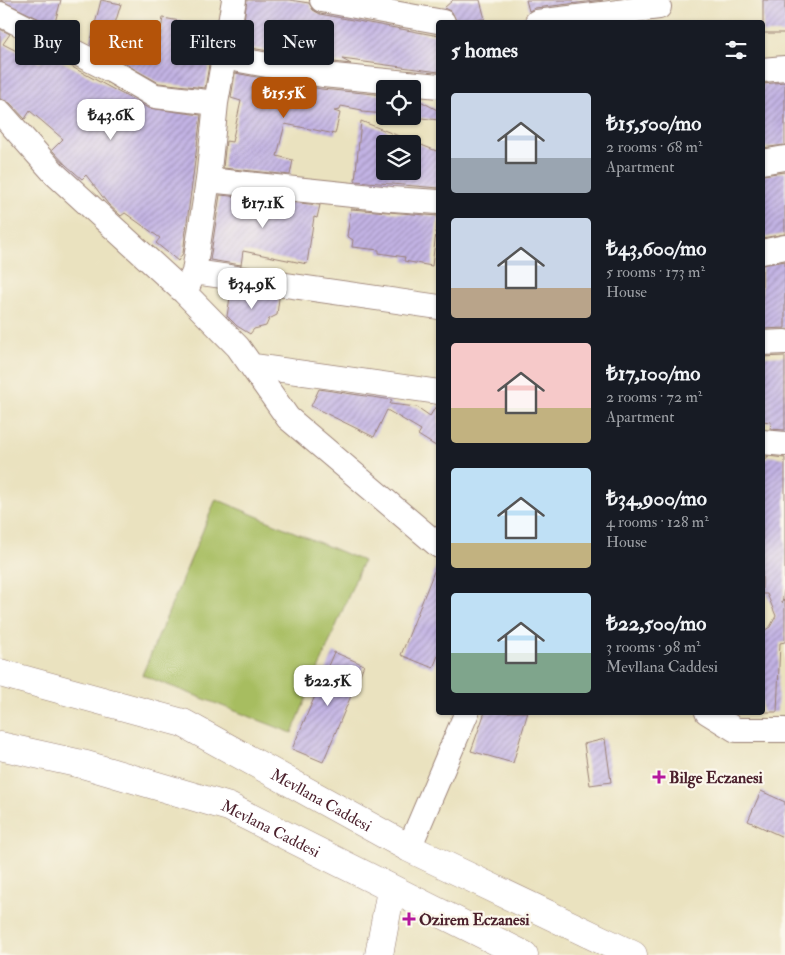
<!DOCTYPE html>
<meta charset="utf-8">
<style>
:root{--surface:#171b24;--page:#20242c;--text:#f1f3f6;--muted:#9ea1a6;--accent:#b45309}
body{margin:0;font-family:"IM FELL Double Pica",serif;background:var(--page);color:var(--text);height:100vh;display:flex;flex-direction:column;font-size:19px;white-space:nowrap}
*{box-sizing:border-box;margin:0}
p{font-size:16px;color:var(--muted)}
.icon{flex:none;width:28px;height:28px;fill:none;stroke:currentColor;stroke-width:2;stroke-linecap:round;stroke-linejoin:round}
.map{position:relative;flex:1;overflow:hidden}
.sheet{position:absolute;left:436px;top:20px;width:329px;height:695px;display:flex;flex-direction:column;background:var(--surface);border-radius:5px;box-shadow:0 1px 4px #0004}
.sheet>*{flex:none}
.hud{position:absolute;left:15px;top:20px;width:346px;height:45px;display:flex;gap:10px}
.buttons{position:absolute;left:376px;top:80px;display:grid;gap:10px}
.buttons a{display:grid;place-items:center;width:45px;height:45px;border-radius:5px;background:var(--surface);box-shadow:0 1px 4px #0004;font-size:25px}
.price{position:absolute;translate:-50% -42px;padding:0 11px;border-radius:10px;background:#fff;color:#222;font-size:16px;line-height:32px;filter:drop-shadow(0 1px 2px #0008)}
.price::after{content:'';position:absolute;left:50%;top:30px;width:15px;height:11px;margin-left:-8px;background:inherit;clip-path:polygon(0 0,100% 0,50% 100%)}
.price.selected{background:var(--accent);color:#fff}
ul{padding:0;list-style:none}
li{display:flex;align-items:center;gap:15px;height:125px;padding:0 15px}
li span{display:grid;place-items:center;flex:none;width:140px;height:100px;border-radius:5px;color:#555}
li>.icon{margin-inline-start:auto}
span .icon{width:60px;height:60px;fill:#fffc;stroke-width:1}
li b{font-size:21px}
h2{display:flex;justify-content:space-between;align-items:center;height:60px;padding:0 15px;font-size:21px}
.pill{padding:0 18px;border-radius:5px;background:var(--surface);box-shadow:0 1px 4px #0004;font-size:18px;line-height:45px}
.pill.selected{background:var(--accent);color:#fff}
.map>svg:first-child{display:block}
</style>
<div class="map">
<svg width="785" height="955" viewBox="0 0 785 955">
<defs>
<pattern id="building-hatch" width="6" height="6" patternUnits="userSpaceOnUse" patternTransform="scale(1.25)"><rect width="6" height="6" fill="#c2b3e4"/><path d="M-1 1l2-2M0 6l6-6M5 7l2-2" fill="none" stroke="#a091b9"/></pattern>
</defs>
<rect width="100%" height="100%" fill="#fbf7ec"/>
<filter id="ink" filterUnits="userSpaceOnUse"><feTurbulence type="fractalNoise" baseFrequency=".02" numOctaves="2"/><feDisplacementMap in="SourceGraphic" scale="10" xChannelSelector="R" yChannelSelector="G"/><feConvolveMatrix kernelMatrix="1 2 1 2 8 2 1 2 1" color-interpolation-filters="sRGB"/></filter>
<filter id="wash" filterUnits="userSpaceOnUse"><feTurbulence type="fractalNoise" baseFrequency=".0096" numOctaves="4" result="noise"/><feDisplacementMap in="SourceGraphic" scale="20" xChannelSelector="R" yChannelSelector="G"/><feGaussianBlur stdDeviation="1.12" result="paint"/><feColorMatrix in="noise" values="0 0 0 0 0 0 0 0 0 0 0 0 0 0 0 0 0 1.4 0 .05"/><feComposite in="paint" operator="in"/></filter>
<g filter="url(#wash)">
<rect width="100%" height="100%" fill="#eae2bf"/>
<path fill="#a7bd61" stroke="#786e46" d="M216,499l147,62 -71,172 -150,-58z"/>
<g id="blocks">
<path fill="url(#building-hatch)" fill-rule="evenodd" d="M0,0h61l-7,26z
M101,0l20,4 -12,39 40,14 4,-17 6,1 4,-23 44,8v-3l9,2 -11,63 -46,-5 -69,-39z
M247,0h43l19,3 4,7 7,4 119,22v36l-97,-13 9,5 -26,-3 -85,-15z
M453,0h27l5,19 -29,2 -4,-9 -8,-4z
M526,0h77l-68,8 -6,3z
M763,0h22v33h-22z
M0,29l10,5 -7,10 37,19 6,-10 102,55 53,7 -18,138 -5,8 -22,-18 4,-5 -35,-25 -4,3 -13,-12 -22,-29 -4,4 -16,-14 -14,-15 11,-11 -33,-28 -5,8 -15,-16 -10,-4z
M235,73l86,16 64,6v19l-23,-2v-2l-21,-4 -1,4 -6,1 6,2 -5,21 -50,-10 -8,32 16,4 -3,15 -67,-7 3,-27 6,1 9,-41 -10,-3z
M785,82v63l-23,3v-64z
M413,97l26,14v9l-35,-4h8z
M361,121l78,31v36l-84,-7zM385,144h27v27h-27z
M785,172v62l-23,4v-63z
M220,195l100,10 -3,13 -3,-1 -7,47 -64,-13 -2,14 -31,-5z
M351,209l87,7 -6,50 -28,-5 1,-4 -26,-4v-3l-27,-3 1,-7 -6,-4z
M785,261v67l-23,1v-64z
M231,291l48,7 -2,17 -8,4 -3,7 -12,3 -4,5 -13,-8 -10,-10z
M785,356v74l-15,-1 1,-7 -9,-1v-64z
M319,389l73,11 -2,4 27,3 13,9 6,-10 3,-1v43l-21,-13 3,-5 -34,-20 -13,27 -63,-31z
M767,456l18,2v127l-3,18 3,-5v44l-5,1 -3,69h-15v-80l8,-5 6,-11 -9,-22h-5v-135h5z
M439,559v94l-6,15 -32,-13z
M334,652l30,13 -41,97 -31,-13z
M485,712h43l-15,51 -42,-12z
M605,739l6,43 -21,3 -6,-41z
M761,791l24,11v36l-37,-17z"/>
</g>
</g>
<g filter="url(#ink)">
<use href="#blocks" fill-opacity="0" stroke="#9a8075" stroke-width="1"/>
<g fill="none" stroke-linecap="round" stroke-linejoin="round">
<defs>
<path id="minor" d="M322,0l121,22
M0,14l112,57 43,25 61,7
M537,22l122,-15
M223,57l100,18 116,11
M762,70l23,-2
M0,112l56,63 129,118 53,54 50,71 151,128
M762,162l23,-4
M208,180l183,19 48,3
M762,252l23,-5
M194,272l245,35
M185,293l9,-21 14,-92 8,-77 18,-103
M762,343l23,-1
M254,366l185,26
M762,442l23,2
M707,712l29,18h49
M409,848l58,-136"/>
<path id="tertiary" d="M379,955l12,-65"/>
<g id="secondary">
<path id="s1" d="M0,673l183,50 226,125 224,107"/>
<path id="s2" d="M0,746l86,19 143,42 295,148"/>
</g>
</defs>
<use href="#minor" stroke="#9a8075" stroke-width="26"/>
<use href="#tertiary" stroke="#9a8075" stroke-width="29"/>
<use href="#secondary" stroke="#9a8075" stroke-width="29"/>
<use href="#minor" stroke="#fff" stroke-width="24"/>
<use href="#tertiary" stroke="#fff" stroke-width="28"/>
<use href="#secondary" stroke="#fff" stroke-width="28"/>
</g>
</g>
<g fill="#b5179e" stroke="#fbf7ec" stroke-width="2">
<path d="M656.5 769.5h5v5h5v5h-5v5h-5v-5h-5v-5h5z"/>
<path d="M406.5 911.5h5v5h5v5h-5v5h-5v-5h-5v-5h5z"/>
</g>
<g text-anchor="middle" stroke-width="4.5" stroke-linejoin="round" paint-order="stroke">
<g font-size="16" font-weight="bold" fill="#4a1f2b" stroke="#fbf7ec" text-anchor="start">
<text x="669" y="783">Bilge Eczanesi</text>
<text x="419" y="925">Ozirem Eczanesi</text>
</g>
<g font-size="16" fill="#4a1f2b" stroke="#fbf7ec">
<text dy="6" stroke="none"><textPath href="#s1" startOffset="348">Mevllana Caddesi</textPath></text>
<text dy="6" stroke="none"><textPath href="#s2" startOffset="284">Mevlana Caddesi</textPath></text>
</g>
</g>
</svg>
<div class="buttons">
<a><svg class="icon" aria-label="locate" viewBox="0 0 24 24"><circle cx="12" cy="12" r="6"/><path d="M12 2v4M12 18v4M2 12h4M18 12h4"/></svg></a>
<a><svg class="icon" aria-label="layers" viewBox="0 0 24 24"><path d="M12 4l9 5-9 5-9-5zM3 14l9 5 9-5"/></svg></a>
</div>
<b class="price selected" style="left:284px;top:119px">₺15.5K</b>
<b class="price" style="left:111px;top:141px">₺43.6K</b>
<b class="price" style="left:263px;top:229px">₺17.1K</b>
<b class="price" style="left:252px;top:310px">₺34.9K</b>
<b class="price" style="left:328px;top:707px">₺22.5K</b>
<div class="hud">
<a class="pill">Buy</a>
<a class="pill selected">Rent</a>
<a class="pill">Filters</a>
<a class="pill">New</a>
</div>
<section class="sheet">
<h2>5 homes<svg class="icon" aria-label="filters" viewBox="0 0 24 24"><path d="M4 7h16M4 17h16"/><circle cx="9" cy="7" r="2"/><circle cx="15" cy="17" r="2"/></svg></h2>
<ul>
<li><span style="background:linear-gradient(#c9d6e8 65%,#9aa5b1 0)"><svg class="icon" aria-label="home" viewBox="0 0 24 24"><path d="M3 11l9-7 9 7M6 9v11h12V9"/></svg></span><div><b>₺15,500/mo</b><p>2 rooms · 68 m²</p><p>Apartment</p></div></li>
<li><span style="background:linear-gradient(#c9d6e8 70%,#b9a48a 0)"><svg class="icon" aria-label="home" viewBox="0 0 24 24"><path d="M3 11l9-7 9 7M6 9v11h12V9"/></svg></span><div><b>₺43,600/mo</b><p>5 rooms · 173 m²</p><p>House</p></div></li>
<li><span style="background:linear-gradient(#f6c9c9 65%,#c2b280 0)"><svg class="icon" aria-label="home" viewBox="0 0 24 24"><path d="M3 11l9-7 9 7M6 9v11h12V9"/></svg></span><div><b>₺17,100/mo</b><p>2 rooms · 72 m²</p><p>Apartment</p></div></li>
<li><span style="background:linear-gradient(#bfe0f5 75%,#c2b280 0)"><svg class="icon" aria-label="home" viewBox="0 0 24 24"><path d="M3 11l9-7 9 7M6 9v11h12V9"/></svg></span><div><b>₺34,900/mo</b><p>4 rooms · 128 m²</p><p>House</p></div></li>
<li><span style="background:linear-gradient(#bfe0f5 60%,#7fa58c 0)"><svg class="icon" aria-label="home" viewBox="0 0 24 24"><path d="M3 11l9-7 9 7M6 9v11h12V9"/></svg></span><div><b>₺22,500/mo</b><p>3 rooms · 98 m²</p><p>Mevllana Caddesi</p></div></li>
</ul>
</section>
</div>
